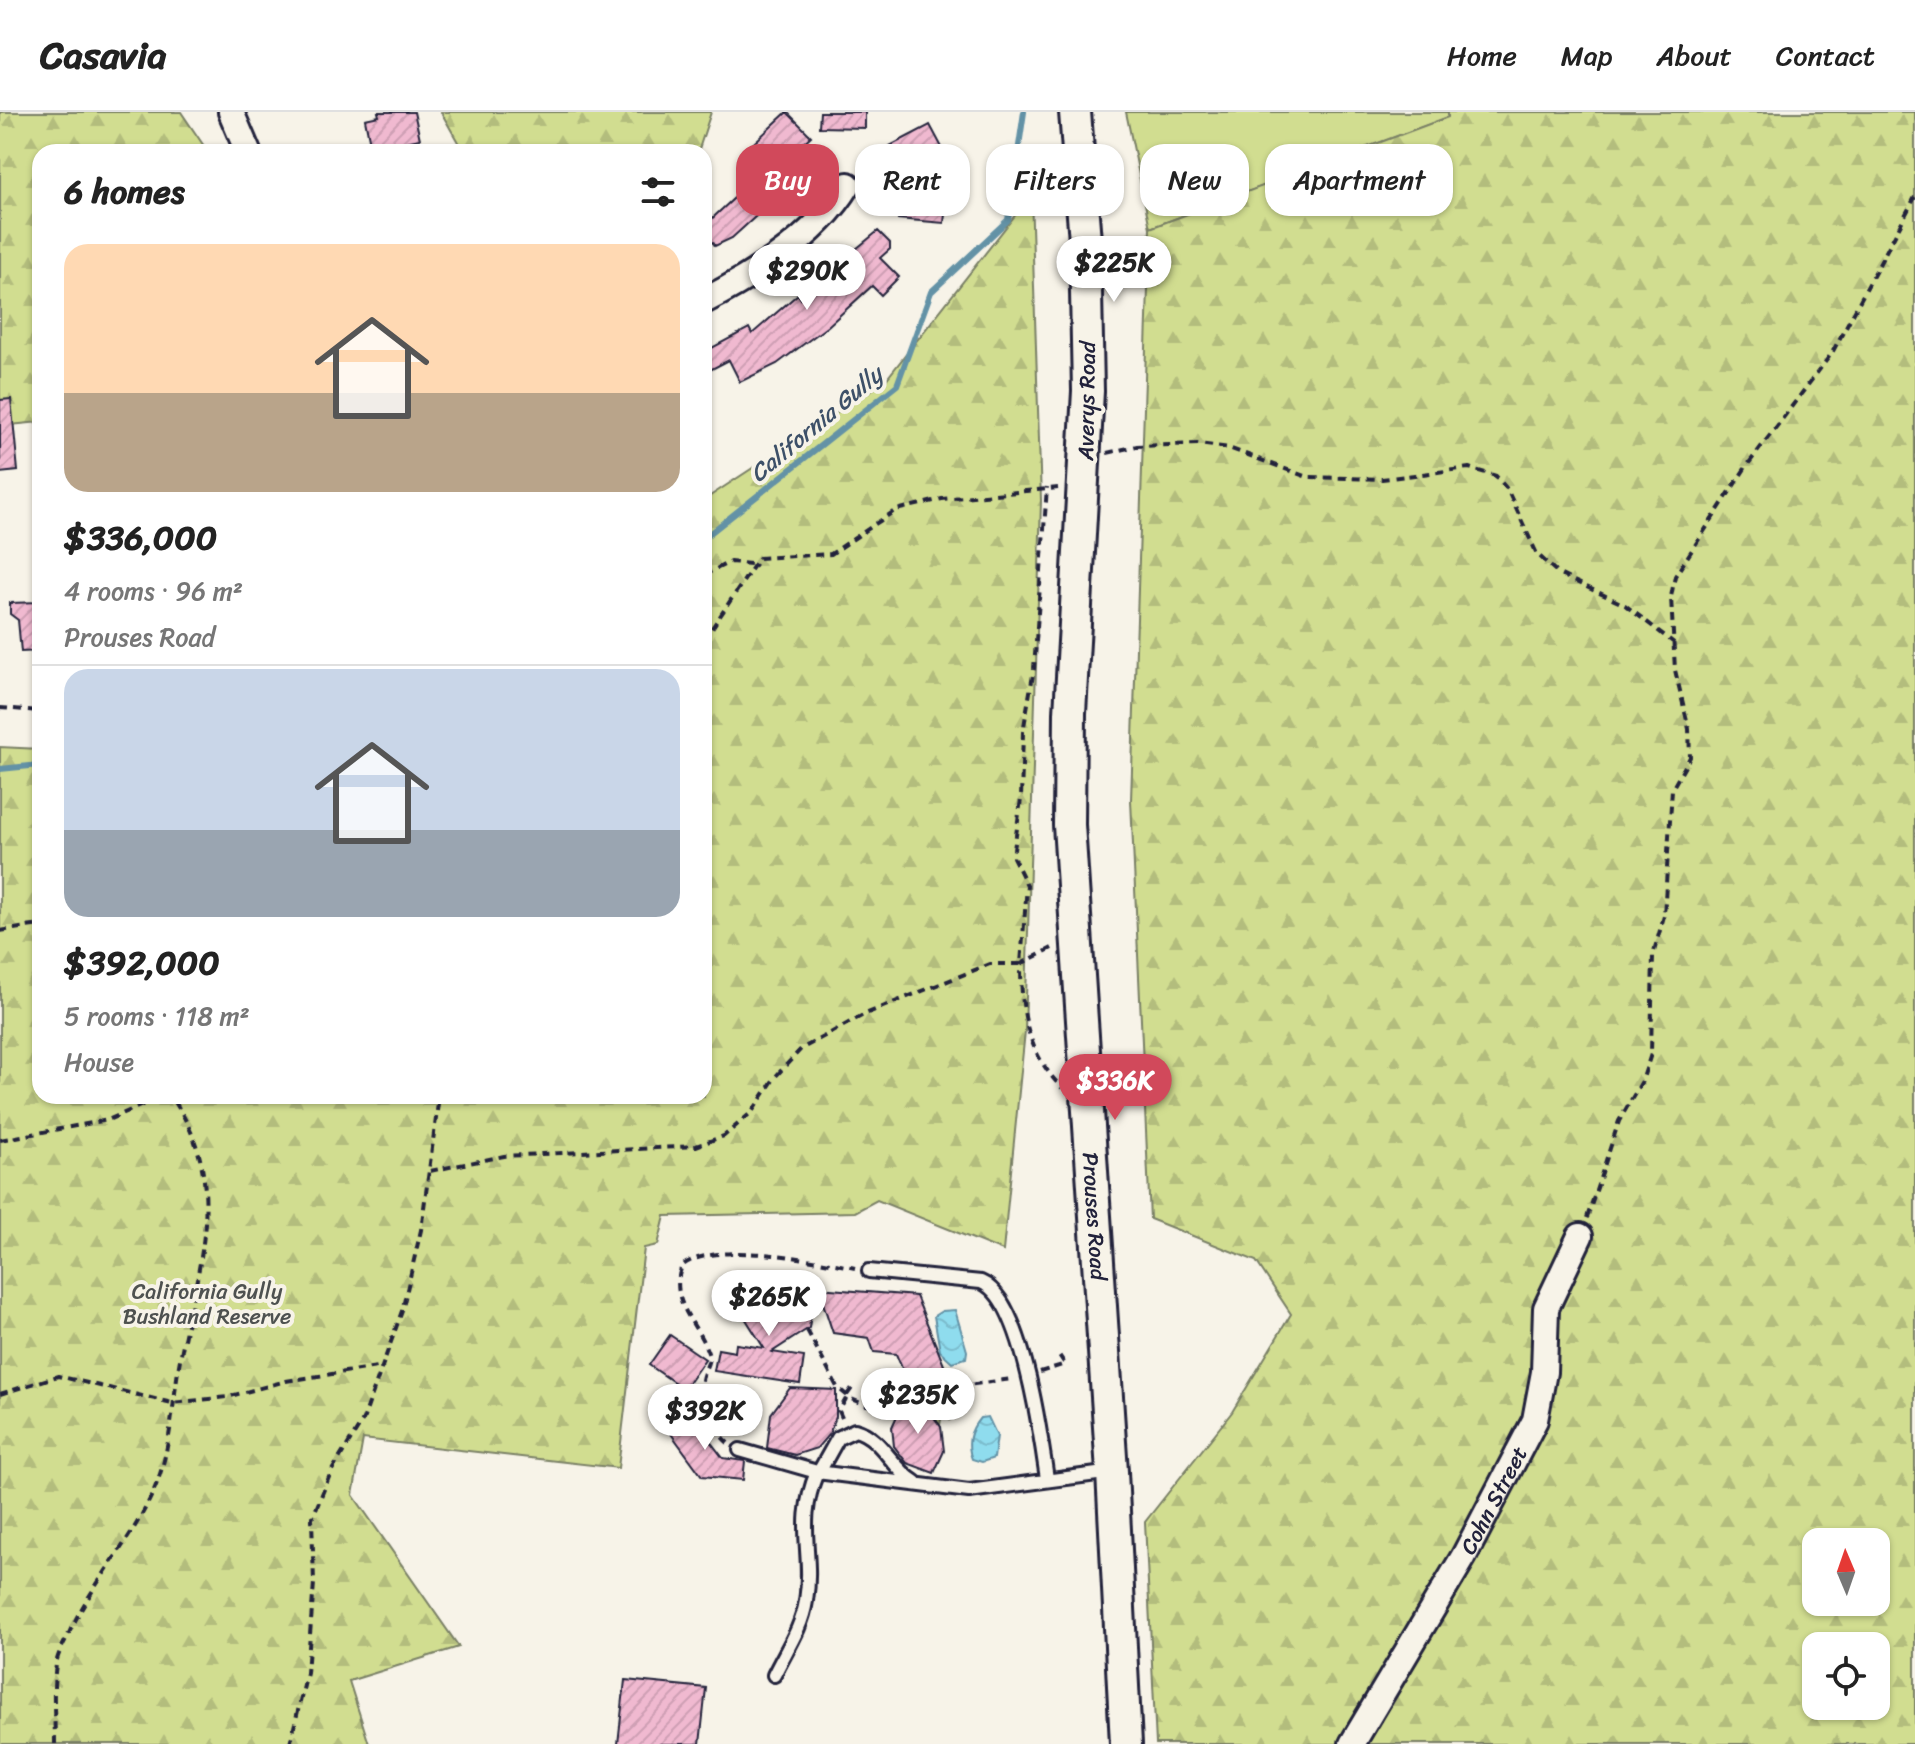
<!DOCTYPE html>
<meta charset="utf-8">
<style>
:root{--surface:#fff;--page:#f2f2f2;--text:#222;--muted:#767676;--line:#e0e0e0;--accent:#d1495b}
body{margin:0;font-family:Sriracha,sans-serif;background:var(--page);color:var(--text);height:100vh;display:flex;flex-direction:column;font-size:30px;white-space:nowrap}
*{box-sizing:border-box;margin:0}
p{font-size:26px;color:var(--muted)}
.icon{flex:none;width:44px;height:44px;fill:none;stroke:currentColor;stroke-width:2;stroke-linecap:round;stroke-linejoin:round}
.map{position:relative;flex:1;overflow:hidden}
.drawer{position:absolute;left:32px;top:32px;width:680px;height:960px;display:flex;flex-direction:column;background:var(--surface);border-radius:24px;box-shadow:0 2px 6px #0004}
.drawer>*{flex:none}
.banner{position:absolute;left:736px;top:32px;width:760px;height:72px;display:flex;gap:16px}
.needle{width:52px;rotate:358deg}
.controls{position:absolute;left:1802px;top:1416px;display:grid;gap:16px}
.controls a{display:grid;place-items:center;width:88px;height:88px;border-radius:16px;background:var(--surface);box-shadow:0 2px 6px #0004;font-size:40px}
.price{position:absolute;translate:-50% -68px;padding:0 18px;border-radius:28px;background:#fff;color:#222;font-size:26px;line-height:52px;filter:drop-shadow(0 2px 4px #0008)}
.price::after{content:'';position:absolute;left:50%;top:48px;width:24px;height:18px;margin-left:-12px;background:inherit;clip-path:polygon(0 0,100% 0,50% 100%)}
.price.selected{background:var(--accent);color:#fff}
ul{padding:0;list-style:none}
li{display:grid;align-content:center;gap:16px;height:424px;padding:0 32px}
li+li{border-top:2px solid var(--line)}
li span{display:grid;place-items:center;height:248px;border-radius:24px;color:#555}
li>.icon{margin-inline-start:auto}
span .icon{width:144px;height:144px;fill:#fffc;stroke-width:1}
li b{font-size:34px}
h2{display:flex;justify-content:space-between;align-items:center;height:96px;padding:0 32px;font-size:34px}
.pill{padding:0 28px;border-radius:24px;background:var(--surface);box-shadow:0 2px 6px #0004;font-size:28px;line-height:72px}
.pill.selected{background:var(--accent);color:#fff}
header{display:flex;align-items:center;gap:48px;box-sizing:border-box;height:112px;padding:0 40px;background:var(--surface);border-bottom:2px solid var(--line)}
header strong{font-size:38px}
nav{display:flex;gap:44px;margin-inline-start:auto;font-size:28px}
.map>svg:first-child{display:block}
</style>
<header>
<strong>Casavia</strong>
<nav><a>Home</a><a>Map</a><a>About</a><a>Contact</a></nav>
</header>
<div class="map">
<svg width="1915" height="1632" viewBox="0 0 1915 1632">
<defs>
<pattern id="forest-firs" width="22" height="20" patternUnits="userSpaceOnUse" patternTransform="scale(2)"><rect width="22" height="20" fill="#d1dd90"/><path d="M5 1l3.5 6h-7zM16 11l3.5 6h-7z" fill="#b3bd7d"/></pattern>
<pattern id="water-waves" width="16" height="10" patternUnits="userSpaceOnUse" patternTransform="scale(2)"><rect width="16" height="10" fill="#8fdcee"/><path d="M0 5q4-4 8 0t8 0" fill="none" stroke="#7bbccd"/></pattern>
<pattern id="building-hatch" width="6" height="6" patternUnits="userSpaceOnUse" patternTransform="scale(2)"><rect width="6" height="6" fill="#f0b9d0"/><path d="M-1 1l2-2M0 6l6-6M5 7l2-2" fill="none" stroke="#ce9fb4"/></pattern>
</defs>
<rect width="100%" height="100%" fill="#f7f3e8"/>
<filter id="ink" filterUnits="userSpaceOnUse"><feTurbulence type="fractalNoise" baseFrequency=".0125" numOctaves="2"/><feDisplacementMap in="SourceGraphic" scale="16" xChannelSelector="R" yChannelSelector="G"/><feConvolveMatrix kernelMatrix="1 2 1 2 8 2 1 2 1" color-interpolation-filters="sRGB"/></filter>
<g filter="url(#ink)">
<path fill="#d1dd90" stroke="#7a8066" stroke-width="2" d="M1126,0h322l1,5 -299,111z
M967,1276l-5,21 -12,11 -3,-5 -6,4 -1,6 -10,-13 -13,-7 5,-8 26,-2z"/>
<path fill="url(#forest-firs)" stroke="#7a8066" stroke-width="2" fill-rule="evenodd" d="M0,0h181l27,40h-168v270l-40,4z
M441,0h270l-13,40h-275l36,-8z
M1448,0h467v1632h-759l-11,-222 87,-110 59,-98 -35,-53 -106,-42 -19,-419 19,-572 298,-111zM1816,1430h60v60h-60zM1816,1534h60v60h-60z
M1031,83l10,306 -16,530 -22,220 -126,-51 -22,12 -190,4 -7,29 -14,3 -26,220 -255,-29 -10,56 106,152 -110,34 20,63h-369v-997l40,2v347h664v-596l181,-119z"/>
<path fill="url(#water-waves)" stroke="#6392a6" stroke-width="2" d="M955,1198l12,41 -1,7 -14,4 -12,-11 -6,-35 8,-5z
M988,1305l9,19 -3,22 -12,4 -10,-3c-6,-15 -3,-28 8,-41z"/>
<g fill="none" stroke-linecap="round" stroke-linejoin="round">
<path stroke="#6392a6" stroke-width="6" d="M704,426l193,-153 34,-93 77,-72 16,-108
M0,657l40,-4"/>
</g>
<path fill="url(#building-hatch)" stroke="#22223b" stroke-width="2" d="M378,0h36l6,27 -49,10 -6,-30 14,-3z
M787,0l24,24 -46,42 -22,-25z
M820,0h45v16l-46,-1z
M930,13l15,28 -43,23 -14,-29z
M760,62l23,25 -14,13 -4,-4 -33,30 -17,8 -2,-4 -9,4v-20z
M900,80l47,4 -3,27 -46,-4z
M878,119l12,12v6l-10,9 19,19 -18,18 -9,-9 -44,40 -51,38 -37,18 -11,-22 -25,13v-21l45,-24 3,6 46,-40 3,5 36,-39 3,2z
M11,287l7,72 -18,2v-73z
M40,490v49l-19,1 -3,-32 -8,-6v-11z
M818,1176l98,8 36,89 -45,-5 -11,-26 -22,-2 -5,-14 -36,-5z
M772,1177l14,3 26,16 -3,20 -37,24 32,5 -4,27 -86,-13 4,-22 17,3 1,-8 28,4 -29,-46 20,-10z
M670,1223l35,24 -21,30 -35,-24z
M790,1276l46,2v27l-7,17 -12,14 -22,7 -28,-7 4,-34z
M906,1284l24,16 11,15 3,24 -10,22 -27,-10 -13,-17 -2,-19z
M690,1303l33,43 22,3 -2,19 -41,-4 -33,-45z
M625,1568l81,8 -6,56h-82z"/>
<g fill="none" stroke-linecap="round" stroke-linejoin="round">
<defs>
<path id="service" d="M869,1159l112,11c42,17 60,155 66,197
M740,1338l77,22 152,19 143,-19
M819,1360l19,-34 17,-8c27,7 37,39 60,52
M774,1563c12,-25 28,-47 32,-74 8,-50 -11,-75 11,-129"/>
<g id="minor">
<path d="M231,0l17,40"/>
<path d="M704,189c53,-27 113,-65 144,-116"/>
<path id="s1" d="M1352,1632l112,-188 71,-136 9,-48 2,-64 34,-72"/>
</g>
<g id="tertiary">
<path id="s2" d="M1075,0l10,129 3,150 -18,322 -1,112 43,647 14,272"/>
</g>
</defs>
<use href="#service" stroke="#22223b" stroke-width="18"/>
<use href="#minor" stroke="#22223b" stroke-width="30"/>
<use href="#tertiary" stroke="#22223b" stroke-width="36"/>
<path stroke="#22223b" stroke-width="4" stroke-dasharray="8 6" stroke-linecap="butt" d="M1107,341l30,-7 61,-2 31,4 78,29 75,2 87,-11 27,8 11,13 30,65 22,20 66,31 49,38
M704,463l26,-13 22,2
M704,528l55,-82 72,-4 65,-44 46,-11 116,-11
M0,596l40,3
M0,819l40,-6
M1052,836l-31,16c0,49 6,88 41,124
M0,1028l108,-20 55,-24
M430,1059l74,-15 192,-10 28,-10 28,-24 24,-36 25,-27 64,-35 125,-50h31l6,-79 -14,-28 8,-58 2,-67 11,-63 13,-182
M1587,1106l32,-97 23,-40 9,-27 2,-99 11,-39 8,-127 18,-32 -1,-28 -14,-59 -4,-73 4,-21 71,-109 86,-114 83,-156
M807,1218l30,57 14,12 15,6 27,1 28,-13h26l21,-8 44,-6
M1040,1260l25,-8 -6,-9
M900,1276l6,12
M0,1282l58,-18 114,27 55,-6 59,-16 98,-15
M847,1283l8,-11
M842,1306l-3,-7 8,-14
M728,1331c-17,-15 -29,-40 -26,-63 1,-9 7,-15 7,-24 -9,-31 -42,-54 -27,-90 31,-26 135,-6 173,2
M55,1632c0,-26 -3,-54 1,-79 1,-11 9,-23 14,-34 23,-49 63,-92 84,-141 17,-39 18,-84 25,-125 17,-96 54,-180 -8,-269
M290,1632l17,-71 7,-90 -2,-64 19,-47 32,-52 39,-109 19,-81 18,-134"/>
<use href="#service" stroke="#f7f3e8" stroke-width="12"/>
<use href="#minor" stroke="#f7f3e8" stroke-width="24"/>
<use href="#tertiary" stroke="#f7f3e8" stroke-width="30"/>
</g>
</g>
<g text-anchor="middle" stroke-width="8" stroke-linejoin="round" paint-order="stroke">
<g font-size="22" fill="#22223b" stroke="#f7f3e8">
<text transform="translate(1086 289) rotate(-89)" y="8">Averys Road</text>
<text dy="8" stroke="none"><textPath href="#s2" startOffset="1106">Prouses Road</textPath></text>
<text dy="8" stroke="none"><textPath href="#s1" startOffset="282">Cohn Street</textPath></text>
</g>
<g font-size="22" fill="#4e5150" stroke="#f7f3e8">
<text x="207" y="1187">California Gully<tspan x="207" dy="25">Bushland Reserve</tspan></text>
</g>
<g font-size="24" font-style="italic" fill="#3d5068" stroke="#f7f3e8">
<text transform="translate(816 312) rotate(-40)" y="8">California Gully</text>
</g>
</g>
</svg>
<div class="controls">
<a><svg class="needle" viewBox="-14 -14 28 28"><path d="M0-13l5 13h-10z" fill="#e53935"/><path d="M0 13l5-13h-10z" fill="#767676"/></svg></a>
<a><svg class="icon" aria-label="locate" viewBox="0 0 24 24"><circle cx="12" cy="12" r="6"/><path d="M12 2v4M12 18v4M2 12h4M18 12h4"/></svg></a>
</div>
<b class="price" style="left:1114px;top:192px">$225K</b>
<b class="price" style="left:807px;top:200px">$290K</b>
<b class="price selected" style="left:1115px;top:1010px">$336K</b>
<b class="price" style="left:769px;top:1226px">$265K</b>
<b class="price" style="left:918px;top:1324px">$235K</b>
<b class="price" style="left:705px;top:1340px">$392K</b>
<div class="banner">
<a class="pill selected">Buy</a>
<a class="pill">Rent</a>
<a class="pill">Filters</a>
<a class="pill">New</a>
<a class="pill">Apartment</a>
</div>
<section class="drawer">
<h2>6 homes<svg class="icon" aria-label="filters" viewBox="0 0 24 24"><path d="M4 7h16M4 17h16"/><circle cx="9" cy="7" r="2"/><circle cx="15" cy="17" r="2"/></svg></h2>
<ul>
<li><span style="background:linear-gradient(#ffd9b3 60%,#b9a48a 0)"><svg class="icon" aria-label="home" viewBox="0 0 24 24"><path d="M3 11l9-7 9 7M6 9v11h12V9"/></svg></span><div><b>$336,000</b><p>4 rooms · 96 m²</p><p>Prouses Road</p></div></li>
<li><span style="background:linear-gradient(#c9d6e8 65%,#9aa5b1 0)"><svg class="icon" aria-label="home" viewBox="0 0 24 24"><path d="M3 11l9-7 9 7M6 9v11h12V9"/></svg></span><div><b>$392,000</b><p>5 rooms · 118 m²</p><p>House</p></div></li>
</ul>
</section>
</div>
